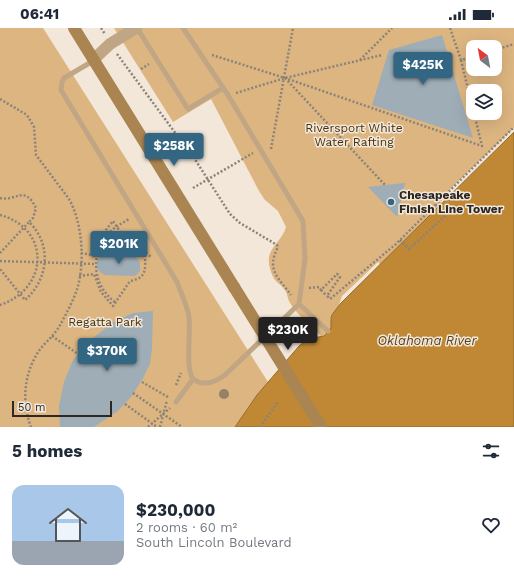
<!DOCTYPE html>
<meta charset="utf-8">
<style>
:root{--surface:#fff;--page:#f2f2f3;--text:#1f2937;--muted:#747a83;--accent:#336683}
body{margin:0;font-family:"Work Sans",sans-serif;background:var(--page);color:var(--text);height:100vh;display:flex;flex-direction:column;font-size:15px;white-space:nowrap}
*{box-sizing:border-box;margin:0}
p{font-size:13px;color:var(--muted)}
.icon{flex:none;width:22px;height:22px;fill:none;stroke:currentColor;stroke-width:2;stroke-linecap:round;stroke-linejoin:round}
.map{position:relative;height:399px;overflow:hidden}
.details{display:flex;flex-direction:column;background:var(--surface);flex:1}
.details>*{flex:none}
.needle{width:26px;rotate:328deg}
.fabs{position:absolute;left:466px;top:12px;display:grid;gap:8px}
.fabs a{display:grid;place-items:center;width:36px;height:36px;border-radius:8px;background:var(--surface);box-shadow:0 4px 16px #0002;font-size:20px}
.scale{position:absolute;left:12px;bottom:10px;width:100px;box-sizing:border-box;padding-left:4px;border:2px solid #2c2823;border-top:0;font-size:11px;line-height:14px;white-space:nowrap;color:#2c2823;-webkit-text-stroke:3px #f2e7d9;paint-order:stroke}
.price{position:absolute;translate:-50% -34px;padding:0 9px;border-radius:4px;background:var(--accent);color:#fff;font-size:13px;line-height:26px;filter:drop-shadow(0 1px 2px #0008)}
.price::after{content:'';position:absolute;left:50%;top:24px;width:12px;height:9px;margin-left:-6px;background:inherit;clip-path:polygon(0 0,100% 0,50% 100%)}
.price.on{background:#222;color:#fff}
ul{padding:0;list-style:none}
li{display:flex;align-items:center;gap:12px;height:100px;padding:0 12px}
li span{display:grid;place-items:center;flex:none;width:112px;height:80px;border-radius:12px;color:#555}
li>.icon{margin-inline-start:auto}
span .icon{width:48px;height:48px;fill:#fffc;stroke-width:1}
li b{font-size:17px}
h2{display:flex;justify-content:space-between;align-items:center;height:48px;padding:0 12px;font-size:17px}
.status{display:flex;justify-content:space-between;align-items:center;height:28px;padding:0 20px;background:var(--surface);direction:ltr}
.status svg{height:11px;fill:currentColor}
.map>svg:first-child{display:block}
</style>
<div class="status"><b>06:41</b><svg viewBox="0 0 49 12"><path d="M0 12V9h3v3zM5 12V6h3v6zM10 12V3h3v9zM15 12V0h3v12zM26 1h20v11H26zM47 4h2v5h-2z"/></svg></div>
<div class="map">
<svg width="514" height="399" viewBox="0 0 514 399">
<rect width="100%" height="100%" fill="#f2e7d9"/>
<path fill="#ddb581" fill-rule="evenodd" d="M0,0h43l225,354 -11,13 -22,32h-235z
M114,0h400v100l-75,72 13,14 -58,64 -16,-16 -36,34 -4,12 -8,8 2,11 -10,10c-11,-11 -24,-21 -32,-34 -3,-5 -2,-10 -6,-14 -2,-4 -6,-5 -9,-9 -4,-6 -7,-16 -6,-23 2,-11 14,-18 17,-30l-8,-16 -13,-11 -6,-9 -48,-92 -38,23zM473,19h22v22h-22zM473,63h22v22h-22z"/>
<path fill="#c08834" stroke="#946b2f" d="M514,104v295h-279l22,-32 42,-49 9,-7 16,-3 7,-8v-12l10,-13z"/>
<path fill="#9eadb6" d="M442,7l31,103 -101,-33 17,-55z
M405,155l-8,34 -29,-30 17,-2z
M104,226l31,2 5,6v9l-5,5 -31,-1 -7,-6v-9z
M153,283l-1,37 -2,16 -8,16 -11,17 -13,14 -24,16h-34l-1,-21 5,-24 9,-22 14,-17 26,-21 20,-9z"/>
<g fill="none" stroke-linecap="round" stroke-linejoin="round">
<path stroke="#8b837a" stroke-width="2.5" stroke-dasharray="2 2" stroke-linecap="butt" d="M101,0l4,6
M450,0l11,32 12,-3
M495,22l19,-6
M117,26l79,107 34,53 10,9 37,22 1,2c-12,23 0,30 13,48
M212,27l73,23 197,68 -8,-33
M360,32l32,-32
M461,32l12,50
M141,41l8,-5
M285,50l100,107
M236,65l49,-15 97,-23
M0,71l27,16 7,12 2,28 33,44c13,23 16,61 9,87 -4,14 -12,28 -19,41 -5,8 -12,14 -18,21 -17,23 -20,53 -10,79
M271,121l22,-121
M193,160l60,-35
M0,170c16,4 24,-14 36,10l-3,10 -4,4
M0,187c50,13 50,73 0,90
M400,212l9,9 37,-34 -10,-10
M0,225l29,-31c23,22 20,57 -4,78l-25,-31
M81,225l11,2 5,-14 16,-20 19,28 13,3 6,5
M0,233l95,3
M79,248l15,-2 7,18 12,14 17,-25c18,-3 15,-13 15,-28
M309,260l10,-1 2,3 16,-16 3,3 -13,19 3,3 66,-55 118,-117
M321,262l6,6
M115,274c-24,-18 -25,-50 -4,-71 5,-5 12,-8 18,-12
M52,308l26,18
M142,354l26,15
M176,357l5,-12
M133,365l49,34
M125,376l32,23
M148,399l22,-19
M160,399l7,-27
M260,399l18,-25"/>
<path stroke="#c0a685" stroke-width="5" d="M137,0l51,81 35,-21
M93,33l-29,17 -2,4 -1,8 116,192c4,11 10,23 12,35 2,16 -4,51 4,62
M299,276l29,27
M176,374l17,-23c11,8 22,3 32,-4l74,-71 6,-45 -2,-38 -75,-126 -45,-67"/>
<path stroke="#c0a685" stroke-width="12" d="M93,32l17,-16 26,-16"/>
<path stroke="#aa8552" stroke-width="12" d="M74,0l160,259"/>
<path stroke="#aa8552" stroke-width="12" d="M234,259l87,140"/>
</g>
<circle fill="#948268" cx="224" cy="366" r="5"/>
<circle fill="#336683" stroke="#f2e7d9" stroke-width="1.5" cx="391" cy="174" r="4"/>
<g text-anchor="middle" stroke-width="3" stroke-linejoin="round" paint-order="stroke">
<g font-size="12" fill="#47300c" stroke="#f2e7d9">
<text x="354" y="104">Riversport White<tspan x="354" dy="14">Water Rafting</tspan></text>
<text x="105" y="298">Regatta Park</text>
</g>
<g font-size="12" font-weight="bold" fill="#2c2823" stroke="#f2e7d9" text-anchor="start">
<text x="399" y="171">Chesapeake<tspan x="399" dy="14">Finish Line Tower</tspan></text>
</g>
<g font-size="13" font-style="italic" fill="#5a421f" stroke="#f2e7d9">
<text x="427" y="317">Oklahoma River</text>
</g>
</g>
</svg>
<div class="fabs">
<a><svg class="needle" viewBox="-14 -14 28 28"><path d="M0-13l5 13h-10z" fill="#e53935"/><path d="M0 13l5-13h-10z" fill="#747a83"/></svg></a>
<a><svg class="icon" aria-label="layers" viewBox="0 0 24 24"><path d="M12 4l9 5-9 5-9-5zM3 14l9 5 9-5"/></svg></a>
</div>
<div class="scale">50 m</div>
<b class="price" style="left:423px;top:58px">$425K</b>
<b class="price" style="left:174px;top:139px">$258K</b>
<b class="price" style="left:119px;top:237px">$201K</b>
<b class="price on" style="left:288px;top:323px">$230K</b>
<b class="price" style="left:107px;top:344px">$370K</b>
</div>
<section class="details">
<h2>5 homes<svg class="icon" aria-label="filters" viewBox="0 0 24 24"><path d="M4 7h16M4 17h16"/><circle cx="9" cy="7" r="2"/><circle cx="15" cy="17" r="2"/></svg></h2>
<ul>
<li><span style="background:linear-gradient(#a9c7e8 70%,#9aa5b1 0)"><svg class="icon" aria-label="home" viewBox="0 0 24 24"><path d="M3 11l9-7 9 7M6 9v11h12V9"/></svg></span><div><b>$230,000</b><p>2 rooms · 60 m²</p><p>South Lincoln Boulevard</p></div><svg class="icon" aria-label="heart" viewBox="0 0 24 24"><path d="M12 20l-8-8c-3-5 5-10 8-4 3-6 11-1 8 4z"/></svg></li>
</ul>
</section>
